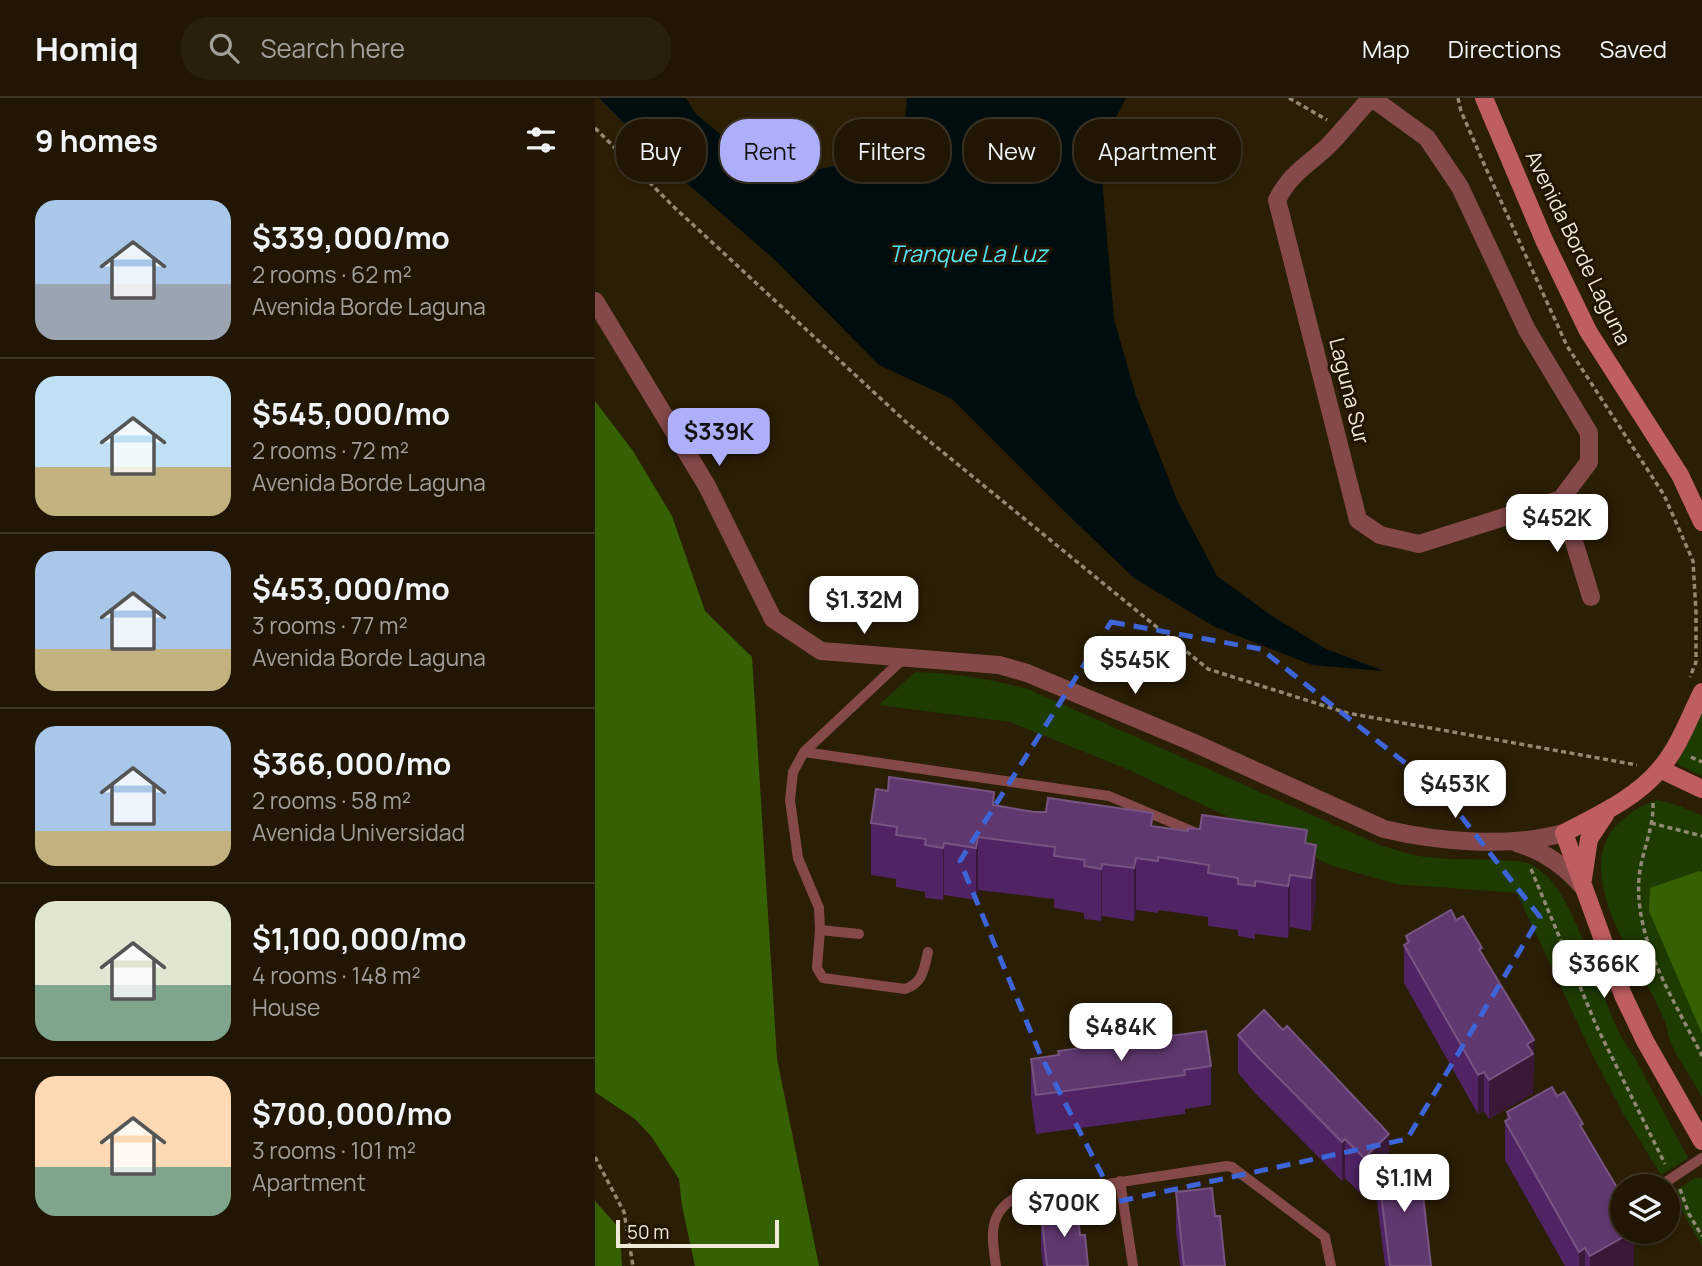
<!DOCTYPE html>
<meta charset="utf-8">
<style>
:root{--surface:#201603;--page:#281f0d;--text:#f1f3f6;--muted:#a29f9a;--line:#3d3525;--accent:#adaffb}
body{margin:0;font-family:Manrope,sans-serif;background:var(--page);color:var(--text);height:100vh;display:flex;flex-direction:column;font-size:26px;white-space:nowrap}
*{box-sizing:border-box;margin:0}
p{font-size:23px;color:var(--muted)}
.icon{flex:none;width:38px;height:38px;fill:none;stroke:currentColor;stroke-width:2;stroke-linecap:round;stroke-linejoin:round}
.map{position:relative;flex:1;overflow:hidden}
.panel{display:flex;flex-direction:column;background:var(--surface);width:595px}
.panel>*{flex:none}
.banner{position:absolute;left:21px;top:21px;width:665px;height:63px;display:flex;gap:14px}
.buttons{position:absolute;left:1015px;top:1076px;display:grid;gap:14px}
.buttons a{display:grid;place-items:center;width:70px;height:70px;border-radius:50%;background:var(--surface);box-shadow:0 2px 5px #0004,0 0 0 2px var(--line);font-size:35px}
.scale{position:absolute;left:21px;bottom:18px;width:163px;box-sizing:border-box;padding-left:7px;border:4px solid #f0e9d9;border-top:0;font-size:19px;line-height:24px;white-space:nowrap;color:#f0e9d9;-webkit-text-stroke:5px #201500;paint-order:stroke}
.price{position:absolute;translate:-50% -60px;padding:0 16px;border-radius:14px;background:#fff;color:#222;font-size:23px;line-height:46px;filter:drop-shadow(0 2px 4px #0008)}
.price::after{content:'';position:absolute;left:50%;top:42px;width:21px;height:16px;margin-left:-10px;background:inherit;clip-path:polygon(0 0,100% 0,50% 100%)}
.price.active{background:var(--accent);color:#111}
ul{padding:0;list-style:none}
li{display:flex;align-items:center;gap:21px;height:175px;padding:0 35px}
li+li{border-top:2px solid var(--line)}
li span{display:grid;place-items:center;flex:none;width:196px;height:140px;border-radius:21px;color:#555}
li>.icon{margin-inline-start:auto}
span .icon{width:84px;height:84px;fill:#fffc;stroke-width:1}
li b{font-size:30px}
h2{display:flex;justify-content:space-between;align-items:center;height:84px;padding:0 35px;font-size:30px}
.pill{padding:0 24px;border-radius:28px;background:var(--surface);box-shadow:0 2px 5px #0004,0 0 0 2px var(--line);font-size:24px;line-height:63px}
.pill.active{background:var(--accent);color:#111}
header{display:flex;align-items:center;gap:42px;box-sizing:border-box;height:98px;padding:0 35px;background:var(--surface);border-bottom:2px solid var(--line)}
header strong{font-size:33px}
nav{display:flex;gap:38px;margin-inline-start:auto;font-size:24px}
.search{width:490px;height:63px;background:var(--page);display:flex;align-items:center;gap:18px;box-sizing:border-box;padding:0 24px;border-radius:28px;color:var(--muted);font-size:26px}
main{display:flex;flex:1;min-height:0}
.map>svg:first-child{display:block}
</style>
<header>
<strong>Homiq</strong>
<div class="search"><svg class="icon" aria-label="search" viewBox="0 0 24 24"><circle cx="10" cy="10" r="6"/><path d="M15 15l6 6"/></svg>Search here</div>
<nav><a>Map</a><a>Directions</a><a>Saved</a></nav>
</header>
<main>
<section class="panel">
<h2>9 homes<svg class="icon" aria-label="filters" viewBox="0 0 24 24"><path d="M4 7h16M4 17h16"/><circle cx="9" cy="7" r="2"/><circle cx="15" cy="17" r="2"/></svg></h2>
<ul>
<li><span style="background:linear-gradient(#a9c7e8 60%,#9aa5b1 0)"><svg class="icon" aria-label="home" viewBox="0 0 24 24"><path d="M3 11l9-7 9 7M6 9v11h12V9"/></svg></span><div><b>$339,000/mo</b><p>2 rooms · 62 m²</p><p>Avenida Borde Laguna</p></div></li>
<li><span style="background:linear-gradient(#bfe0f5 65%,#c2b280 0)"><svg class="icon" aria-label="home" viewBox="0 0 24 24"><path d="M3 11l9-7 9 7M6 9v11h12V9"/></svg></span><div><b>$545,000/mo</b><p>2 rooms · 72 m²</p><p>Avenida Borde Laguna</p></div></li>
<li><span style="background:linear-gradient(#a9c7e8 70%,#c2b280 0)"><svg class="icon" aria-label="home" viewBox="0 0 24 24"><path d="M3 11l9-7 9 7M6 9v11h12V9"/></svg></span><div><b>$453,000/mo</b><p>3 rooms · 77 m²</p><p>Avenida Borde Laguna</p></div></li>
<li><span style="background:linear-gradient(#a9c7e8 75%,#c2b280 0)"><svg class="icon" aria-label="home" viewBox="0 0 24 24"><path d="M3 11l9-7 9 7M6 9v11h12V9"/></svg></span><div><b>$366,000/mo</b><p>2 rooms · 58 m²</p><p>Avenida Universidad</p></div></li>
<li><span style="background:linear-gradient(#dfe7d0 60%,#7fa58c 0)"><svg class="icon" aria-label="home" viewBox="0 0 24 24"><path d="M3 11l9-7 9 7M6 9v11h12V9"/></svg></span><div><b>$1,100,000/mo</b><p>4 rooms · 148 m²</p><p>House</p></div></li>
<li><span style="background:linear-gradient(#ffd9b3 65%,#7fa58c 0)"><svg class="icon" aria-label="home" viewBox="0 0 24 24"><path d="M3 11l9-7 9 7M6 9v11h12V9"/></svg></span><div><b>$700,000/mo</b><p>3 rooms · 101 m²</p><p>Apartment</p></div></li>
</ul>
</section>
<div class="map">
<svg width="1107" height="1168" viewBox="0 0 1107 1168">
<rect width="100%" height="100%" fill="#2a1e04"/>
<path fill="#1e3b00" d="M320,574c39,1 75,7 113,17l354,157c15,4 31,10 46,11 23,3 47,2 70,3 8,1 18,0 26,2 56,15 73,150 110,194l54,102 -27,17 -37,-60 -32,-61 -75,-161 -121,-9 -66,-19 -201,-95 -119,-48 -131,-17z
M1107,612v66l-23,-11 -2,-3z
M1063,702l22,6 22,10v281c-10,-19 -24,-37 -32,-56 -2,-5 -2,-11 -4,-16 -5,-14 -13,-30 -21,-43 -23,-42 -71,-121 -24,-161 11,-10 22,-17 37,-21z
M1100,1080h7v68l-30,-53z"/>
<path fill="#366103" d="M0,303l38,50 39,65 33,95 47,46 25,402 42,207h-124l-13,-60 -3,-27 -28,-43 -16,-17 -40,-27z
M1104,773l3,1v162l-53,-123 1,-23z
M0,1103l25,28 2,37h-27z"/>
<path fill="#000d0f" d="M4,0h87l9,15 49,41 49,21 63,-14 27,-15 22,-26 2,-22h219l-12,23 -14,36 14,162 22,77 41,104 40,76 55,40 54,33 58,22 -72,-6 -97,-38 -81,-49 -72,-69 -110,-110 -73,-34 -103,-104 -110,-96z"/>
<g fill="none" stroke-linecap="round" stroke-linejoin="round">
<path stroke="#928874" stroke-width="3.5" stroke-dasharray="5 3.5" stroke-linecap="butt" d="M694,0l38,22
M863,0l3,13 23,53 83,182 97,149 29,66 3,51v50l-6,15
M0,30l80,80 231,214 302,247 139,44 290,52
M1096,659l11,5
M1058,705c1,26 -12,50 -14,75 -5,63 36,123 63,178
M1056,725l51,13
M936,771l65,156 69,139
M0,1059l29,55 9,54
M1085,1091l9,25 13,22"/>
<path stroke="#86494a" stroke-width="10" d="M209,654l305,44 83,35
M225,832l-3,38 6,10 82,11c18,-6 19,-20 23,-37
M264,836l-39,-4 -1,-22 -21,-50 -8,-58 3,-28 11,-20 99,-93
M525,1083l13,85
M1065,1088l42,-28
M401,1168c-4,-28 -9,-52 19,-68l212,-32 5,1 93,70 6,29"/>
<path stroke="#86494a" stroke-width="18" d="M776,0c-14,15 -27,31 -41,46 -21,21 -38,27 -53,56l81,320 22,15 39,9 142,-45 28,-37v-29l-62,-103 -67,-143 -33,-49 -55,-40
M0,203l112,185 66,133 48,32 178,14 28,8 165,69 192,87c55,13 125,19 180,4
M966,401l30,98
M922,745c27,8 47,22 65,43"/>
<path stroke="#bf5e61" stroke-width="18" d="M889,0l60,142 44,91 92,144 22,47
M1107,594c-13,26 -23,55 -42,77 -25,30 -62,46 -96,64l59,162 22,46 57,100
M1065,671l42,20
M988,781l6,-40 16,-24"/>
</g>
<path fill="#4f2364" d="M399,707l40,7 154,19 12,-2 107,15 9,53 -5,34 -21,-4 -2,11 -33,-4v5l-17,-3v-6l-30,-4v-9l-50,-7v3l-22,-3 -2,11 -32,-5 -1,5 -17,-2v-6l-30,-5v-9l-76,-9 -2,10 -32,-5 -1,5 -18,-2v-6l-29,-5v-8l-25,-4v-52z
M861,822l26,33 52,87 -1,53 -44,26 -5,-8 -6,3 -74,-131v-38l2,-1v-8z
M643,937l151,127 29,25 13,79h-46l-8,-64v-17l-13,12 -19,-19 -3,3 -87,-88 -17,-20z
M463,953l153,15v39l-26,4v5l-149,20 -5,-36v-39l27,-4z
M962,998l26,33 51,103v34h-69l-60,-106v-39l2,-1v-8z
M581,1094l39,24 10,50h-45l-4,-35z
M446,1114l39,23 8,31h-45l-2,-15z"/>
<path fill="#391838" d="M383,739v53l-2,10v-52z
M349,745v52l-1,5v-52z
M721,747v52l-5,34v-53z
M541,760v52l-2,11v-53z
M507,766v52l-1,5v-52z
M695,777v52l-2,11v-52z
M939,942l-1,53 -44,26v-39l38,-36z
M889,974v39l-6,3v-39z
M794,1036v38l-12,-9v22l-13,12v-39z
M750,1041v39l-3,3v-39z
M1033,1134h6v34h-44v-10z
M990,1150v18h-6v-14z"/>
<path fill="#603870" stroke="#775481" stroke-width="2" d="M294,679l105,15 -1,13 41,7h12l2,-14 105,15 -2,13 37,5v-3l12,1 2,-14 105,15 -2,13 11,2 -5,33 -21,-3 -2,11 -33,-5v5l-17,-2v-6l-30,-5 1,-8 -51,-8v4l-22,-3 -2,10 -32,-4 -1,5 -17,-3 1,-6 -31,-4 1,-9 -77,-10 -2,11 -32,-5 -1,5 -18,-3 1,-6 -30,-4 1,-8 -26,-4 5,-34 12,2z
M856,812l5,10 7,-4 19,32 -3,1 55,91 -7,4 6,10 -44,26 -5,-8 -6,3 -74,-130 5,-3 -3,-6z
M669,912l19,20 4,-4 102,108 -25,24 -19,-19 -3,3 -87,-88 -17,-19z
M611,933l5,35 -27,4 1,5 -149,20 -5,-36 28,-4 -1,-4z
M957,989l5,9 7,-4 19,32 -3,1 42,71v36h10l-42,24 -5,-8 -6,4 -74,-131 5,-3 -3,-6z
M819,1060l4,29 4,-1 9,80h-41l-13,-103z
M617,1090l3,28h5l5,50h-41l-8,-74z
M482,1110l3,27h5l3,31h-41l-6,-54z"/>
<path fill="none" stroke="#3d65d8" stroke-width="5" stroke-dasharray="14 9" stroke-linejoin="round" d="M516,524l150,27 181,143 98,125 -133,222 -291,63 -76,-148 -80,-193z"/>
<g text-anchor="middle" stroke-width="6" stroke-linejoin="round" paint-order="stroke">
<g font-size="21" fill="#f0e9d9" stroke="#201500">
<text transform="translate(983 150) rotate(64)" y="7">Avenida Borde Laguna</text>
<text transform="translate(754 293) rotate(76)" y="7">Laguna Sur</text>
</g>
<g font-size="23" font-style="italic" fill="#56e6f5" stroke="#201500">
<text x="373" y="164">Tranque La Luz</text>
</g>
</g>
</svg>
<div class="buttons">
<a><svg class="icon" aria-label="layers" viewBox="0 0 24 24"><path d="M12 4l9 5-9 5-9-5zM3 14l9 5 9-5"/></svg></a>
</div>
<div class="scale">50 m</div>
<b class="price active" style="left:124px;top:370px">$339K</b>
<b class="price" style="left:962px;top:456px">$452K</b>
<b class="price" style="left:269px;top:538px">$1.32M</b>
<b class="price" style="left:540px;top:598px">$545K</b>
<b class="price" style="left:860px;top:722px">$453K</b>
<b class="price" style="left:1009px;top:902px">$366K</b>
<b class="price" style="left:526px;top:965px">$484K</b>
<b class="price" style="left:809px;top:1116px">$1.1M</b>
<b class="price" style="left:469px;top:1141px">$700K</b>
<div class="banner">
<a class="pill">Buy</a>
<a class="pill active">Rent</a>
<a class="pill">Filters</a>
<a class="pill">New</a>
<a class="pill">Apartment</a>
</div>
</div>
</main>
